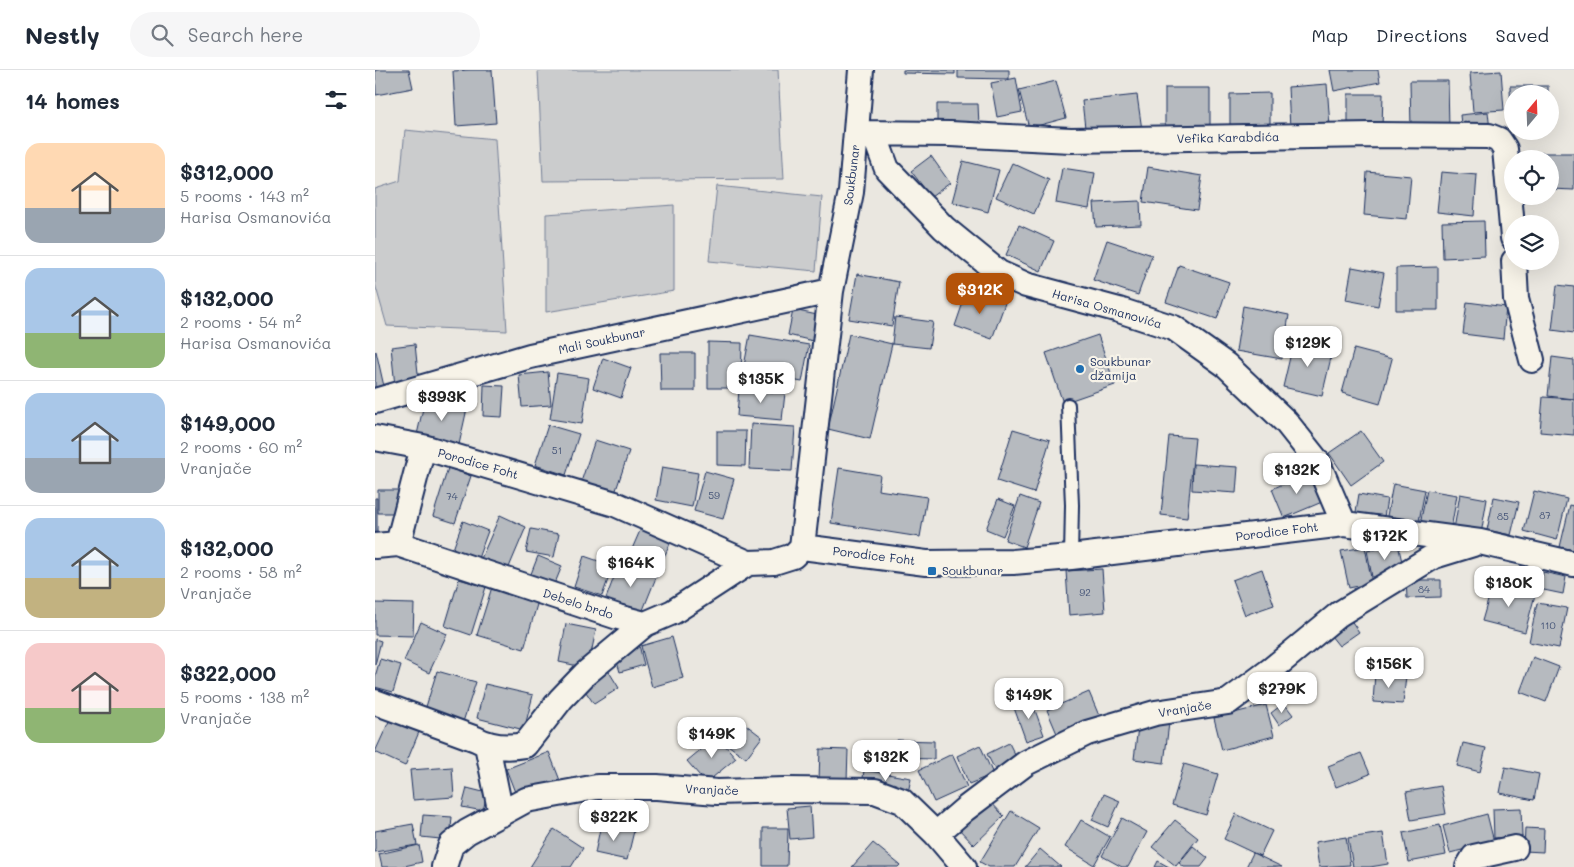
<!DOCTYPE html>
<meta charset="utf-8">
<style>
:root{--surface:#fff;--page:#f6f6f7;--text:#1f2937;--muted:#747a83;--line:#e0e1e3;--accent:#b45309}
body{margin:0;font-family:Mali,sans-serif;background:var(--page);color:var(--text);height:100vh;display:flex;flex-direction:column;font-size:19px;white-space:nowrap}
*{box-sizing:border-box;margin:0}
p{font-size:16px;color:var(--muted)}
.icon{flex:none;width:28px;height:28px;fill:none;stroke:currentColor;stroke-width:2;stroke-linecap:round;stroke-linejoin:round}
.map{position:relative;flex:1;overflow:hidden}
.panel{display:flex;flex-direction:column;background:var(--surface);width:375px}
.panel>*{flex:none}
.needle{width:32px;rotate:19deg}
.tools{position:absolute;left:1129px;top:15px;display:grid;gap:10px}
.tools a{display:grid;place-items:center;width:55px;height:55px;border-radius:50%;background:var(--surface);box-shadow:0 5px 20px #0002;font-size:25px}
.price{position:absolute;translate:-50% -42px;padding:0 11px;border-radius:10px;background:#fff;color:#222;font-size:16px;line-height:32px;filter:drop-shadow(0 1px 2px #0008)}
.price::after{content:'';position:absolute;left:50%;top:30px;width:15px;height:11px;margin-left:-8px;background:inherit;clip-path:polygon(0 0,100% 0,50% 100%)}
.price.active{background:var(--accent);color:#fff}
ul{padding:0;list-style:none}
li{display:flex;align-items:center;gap:15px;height:125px;padding:0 25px}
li+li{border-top:1px solid var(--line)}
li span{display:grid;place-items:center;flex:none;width:140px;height:100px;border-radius:15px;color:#555}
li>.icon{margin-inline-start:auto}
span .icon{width:60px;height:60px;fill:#fffc;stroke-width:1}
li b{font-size:21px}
h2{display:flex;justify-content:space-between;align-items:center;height:60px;padding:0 25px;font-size:21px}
header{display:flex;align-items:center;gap:30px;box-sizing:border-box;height:70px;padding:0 25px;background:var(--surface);border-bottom:1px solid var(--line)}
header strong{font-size:24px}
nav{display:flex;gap:28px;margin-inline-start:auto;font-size:18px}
.search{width:350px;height:45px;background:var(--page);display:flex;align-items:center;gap:12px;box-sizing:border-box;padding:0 18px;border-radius:28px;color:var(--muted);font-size:19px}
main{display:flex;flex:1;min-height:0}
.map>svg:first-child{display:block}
</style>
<header>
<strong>Nestly</strong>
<div class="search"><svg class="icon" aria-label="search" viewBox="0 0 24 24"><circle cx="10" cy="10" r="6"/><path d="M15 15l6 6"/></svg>Search here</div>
<nav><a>Map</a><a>Directions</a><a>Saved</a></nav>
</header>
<main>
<section class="panel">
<h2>14 homes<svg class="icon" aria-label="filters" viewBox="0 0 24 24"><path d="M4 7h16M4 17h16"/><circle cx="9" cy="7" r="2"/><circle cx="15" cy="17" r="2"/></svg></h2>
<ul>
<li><span style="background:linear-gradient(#ffd9b3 65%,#9aa5b1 0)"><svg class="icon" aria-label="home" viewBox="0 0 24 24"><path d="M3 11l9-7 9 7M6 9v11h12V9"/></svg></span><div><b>$312,000</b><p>5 rooms · 143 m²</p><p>Harisa Osmanovića</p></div></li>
<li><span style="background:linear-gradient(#a9c7e8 65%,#8fb573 0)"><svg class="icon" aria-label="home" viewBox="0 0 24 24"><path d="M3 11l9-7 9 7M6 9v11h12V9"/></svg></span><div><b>$132,000</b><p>2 rooms · 54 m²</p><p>Harisa Osmanovića</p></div></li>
<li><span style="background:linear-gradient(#a9c7e8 65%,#9aa5b1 0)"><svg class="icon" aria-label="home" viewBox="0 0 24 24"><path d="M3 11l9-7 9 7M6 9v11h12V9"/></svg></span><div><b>$149,000</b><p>2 rooms · 60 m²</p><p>Vranjače</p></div></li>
<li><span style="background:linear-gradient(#a9c7e8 60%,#c2b280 0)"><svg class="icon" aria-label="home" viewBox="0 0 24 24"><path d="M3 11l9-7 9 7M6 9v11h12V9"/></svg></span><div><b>$132,000</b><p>2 rooms · 58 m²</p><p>Vranjače</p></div></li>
<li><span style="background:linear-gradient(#f6c9c9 65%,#8fb573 0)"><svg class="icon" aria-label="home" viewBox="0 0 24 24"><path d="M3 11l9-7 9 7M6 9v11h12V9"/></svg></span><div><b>$322,000</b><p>5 rooms · 138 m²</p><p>Vranjače</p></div></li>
</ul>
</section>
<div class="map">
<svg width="1199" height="797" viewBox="0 0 1199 797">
<rect width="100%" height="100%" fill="#eae7e0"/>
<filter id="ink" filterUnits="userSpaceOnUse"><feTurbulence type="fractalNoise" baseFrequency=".02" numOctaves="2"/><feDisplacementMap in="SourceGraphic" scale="10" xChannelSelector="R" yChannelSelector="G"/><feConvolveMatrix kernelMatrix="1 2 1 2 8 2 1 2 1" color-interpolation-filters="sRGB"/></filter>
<g filter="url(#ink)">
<path fill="#cbcccd" stroke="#737e96" d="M163,0h240l6,109 -241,2z
M30,60l90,9 12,192 -120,-5 -12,-42v-95l25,-8z
M342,116l105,11 -6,74 -107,-10z
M299,135v86l-128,21v-98z"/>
<path fill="#b6babf" stroke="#1b2f5e" d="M0,0h34l4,18 -37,7z
M94,0h23l4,53 -40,3 -3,-55z
M528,0h52v4l-52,-1z
M583,0h51v9l-51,-1z
M955,0h48l2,12 -46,9z
M1126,1l3,39 -31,2 -3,-39z
M641,8l6,34 -25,5 -6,-34z
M681,11l10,37 -37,10 -10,-38z
M1035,11h38l1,47 -38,1z
M952,14l3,43 -40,2 -2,-42z
M1135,16h38v8h-35v29h-2z
M790,18h45v41h-45z
M895,23v37l-40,1v-37z
M973,24h35l-1,33h-34z
M762,25l5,35 -56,7 -4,-36z
M562,34h41l1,22h-42z
M1113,42l2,18 -28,3 -2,-18z
M1163,83h36v37l-24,-1v-30h-12z
M556,86l19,27 -19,14 -20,-26z
M588,91l36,9 -11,42 -36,-10z
M637,93l37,17 -15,34 -38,-17z
M773,97l54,9 -5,34 -54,-8z
M687,98l33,5 -6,36 -33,-6z
M992,102l44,4 -4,43 -43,-4z
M1066,102l36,3 -3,41 -37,-4z
M765,131l1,24 -45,2 -2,-24z
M1109,151l1,35 -42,2 -1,-36z
M644,155l35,16 -13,30 -35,-16z
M732,170l45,15 -14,40 -45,-15z
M804,195l50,17 -12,37 -51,-17z
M977,197l32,6 -6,33 -32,-6z
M1063,197v43h-42v-42z
M482,204l42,8 -7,44 -43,-7z
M1182,215l17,2v46l-22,-3z
M592,221l38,12 -13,36 -37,-13z
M1092,232l39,5 -3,32 -40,-5z
M868,236l46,9 -7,44 -46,-8z
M418,240l29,6 -5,26 -29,-7z
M520,247l38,5 -4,26 -37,-4z
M474,264l43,10 -22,95 -42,-10z
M375,265l59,10 -7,37 -59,-11z
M723,265l17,50 -52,18 -17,-50z
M919,270l39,9 -11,47 -39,-9z
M333,272l34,1 -1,45h-33z
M40,274l4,39 -24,3 -4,-39z
M979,279l38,10 -12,45 -38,-11z
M1,281l9,40 -10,2v-41z
M285,283h35v38h-34z
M1177,287l22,3v39l-26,-3z
M228,288l28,10 -10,30 -28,-10z
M173,302l3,33 -29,2 -3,-32z
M182,303l32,5 -7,46 -32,-5z
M109,315l20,1 -2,31 -19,-1z
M364,319l46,4 -3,27 -45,-4z
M51,325l42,9 -10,45 -42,-10z
M1168,327l31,2v36l-34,-3z
M376,354l44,3 -3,44 -43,-2z
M173,355l31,9 -13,41 -31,-10z
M638,359l37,11 -16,53 -37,-12z
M342,361h29l-1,35 -28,-1z
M986,361l22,31 -32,23 -22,-32z
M794,366l26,2 -8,80 -26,-3z
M220,370l34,11 -14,42 -34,-11z
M818,394l45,3 -2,26 -44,-3z
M287,397l36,6 -6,34 -36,-7z
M73,398l23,8 -16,47 -22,-7z
M464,398l41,7 -2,15 49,7 -7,40 -89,-14z
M330,401l29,8 -11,40 -29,-8z
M934,402l13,30 -38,16 -12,-29z
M1018,414l32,6 -7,36 -32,-5z
M3,420h27l-1,23h-26z
M1052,420l30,5 -6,34 -31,-5z
M1159,421l33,8 -10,41 -33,-9z
M984,424l28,5 -4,24 -28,-5z
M1085,424l27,5 -6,35 -27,-5z
M645,426l19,7 -15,44 -19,-7z
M1119,427l25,5 -8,33 -24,-5z
M0,428h2v40h-2z
M623,429l17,7 -12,30 -17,-7z
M1195,435l4,1v44l-14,-3z
M125,445l26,12 -19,45 -27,-11z
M88,451l25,10 -11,30 -25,-9z
M267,456l30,13 -13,30 -30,-13z
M156,459l28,5 -5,23 -28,-5z
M1023,474l6,27 -32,6 -5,-27z
M990,477l7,36 -23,5 -8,-37z
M163,486l24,10 -9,22 -24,-9z
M209,486l29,10 -11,30 -28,-9z
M245,491l37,14 -16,40 -36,-14z
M1140,498l26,6 -5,16 -25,-6z
M727,499l3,43 -36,3 -3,-44z
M887,499l12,36 -29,10 -13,-35z
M1168,502l23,5 -3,17 -24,-5z
M84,509l27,8 -15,48 -26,-9z
M1031,510h35v17l-34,1z
M1118,513l42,12 -10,37 -43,-11z
M117,517l46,14 -14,48 -47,-14z
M0,533l39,1 -1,32 -38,-1z
M1162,533l30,5 -8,40 -30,-6z
M973,546l11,16 -20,14 -12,-15z
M46,552l26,12 -18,39 -25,-12z
M191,554l30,6 -8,38 -29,-6z
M297,567l11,41 -31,9 -11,-41z
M0,569l6,2 -6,24z
M264,575l5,20 -24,7 -6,-20z
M1158,587l26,10 -13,35 -26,-10z
M5,589l21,6 -8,27 -18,-5v-10z
M231,597l13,21 -25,16 -14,-21z
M62,601l39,11 -13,40 -38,-12z
M1000,603l31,3 -3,28 -30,-2z
M110,614l48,11 -9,35 -47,-12z
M714,622l11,26 -42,18 -11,-26z
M656,629l13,36 -18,6 -13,-36z
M909,633l9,12 -14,10 -8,-12z
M891,635l8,31 -52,14 -8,-32z
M15,649l29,13 -14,34 -30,-14z
M764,649l30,4 -5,40 -30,-4z
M366,651l21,16 -16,21 -21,-15z
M342,666l19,22 -30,25 -19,-22z
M522,670l37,1v18l-37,-1z
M634,673l8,16 -22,11 -8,-16z
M1088,673l23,5 -6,24 -23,-6z
M605,675l13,29 -24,10 -12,-28z
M445,679l28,1 -1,31h-28z
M174,682l12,31 -43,17 -12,-31z
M986,683l9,21 -34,13 -8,-21z
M577,684l15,33 -33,15 -15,-32z
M809,694l34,10 -12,41 -34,-10z
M77,697l2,30 -41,3 -3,-30z
M1130,697l34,7 -5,26 -34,-7z
M489,700l47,8 -3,15 -46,-7z
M1066,716l5,28 -35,6 -5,-28z
M92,718l20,5 -4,18 -21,-4z
M729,724l16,7 -12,26 -16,-7z
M612,728l17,18 -30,29 -17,-18z
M435,736l2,31 -22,2 -3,-31z
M1146,738l1,28 -28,2 -1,-29z
M636,741l28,17 -24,39h-26l-9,-5z
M861,744l36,17 -12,25 -36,-17z
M1112,744l7,28 -44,11 -7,-27z
M48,745l29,2 -2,23 -29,-3z
M747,748l25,14 -19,35h-6l-20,-11z
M706,750l29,17 -16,28 -29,-18z
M800,750l23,18 -22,28 -24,-19z
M38,754l4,21 -42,7v-21z
M226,754l33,7 -7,29 -32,-7z
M1065,755l6,30 -37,7 -6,-29z
M388,758h25l-1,38h-24z
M1150,758l19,1 -1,23 -19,-1z
M179,759l29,19 -12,19h-41z
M1008,763l5,31 -18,3h-17l-5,-29z
M971,767l4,28 -31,2 -4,-25z
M498,773l27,22 -2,2h-46z
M44,775l3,17 -22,5h-18l-3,-13z
M818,776l15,12 -7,9h-17l-5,-4z
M665,779l21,18h-36z
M878,783l29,14h-36z
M783,791l11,6h-14z"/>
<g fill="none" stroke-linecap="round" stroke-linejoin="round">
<defs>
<path id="service" d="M693,335l4,100 -1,52"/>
<path id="minor" d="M482,63l93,1 121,6 302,-5 116,1 10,4 6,9 8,89
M499,64l13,35 57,59 55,45 27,12 93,25 55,18 52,37 60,57 31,39 27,63
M1139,191l2,38 16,61
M0,331l155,-45 301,-65
M0,368l48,9 192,57 133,59 26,-1 19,-6 9,-9
M23,474l25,-97
M0,476l23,-2 220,73 27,7 28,-12 75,-49
M427,477l124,16 87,-1 58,-5 273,-33 136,18 94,22
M427,477l29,-256 20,-99 10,-122
M0,632l101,37c16,9 32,9 49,6l36,-46 24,-25 60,-50
M112,675l14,69
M561,764l29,-25 61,-46 61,-30 68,-20 73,-11 43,-32 68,-56 95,-58 39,-12
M69,797l7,-22 16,-13 59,-32 71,-13h60l60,5 69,-2 89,1 27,10 34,33 28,33
M1093,797l6,-10 41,-9"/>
</defs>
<use href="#service" stroke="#1b2f5e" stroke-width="16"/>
<use href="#minor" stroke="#1b2f5e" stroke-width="28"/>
<use href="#service" stroke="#f7f3e8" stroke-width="12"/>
<use href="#minor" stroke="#f7f3e8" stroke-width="24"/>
</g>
</g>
<g fill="#1f6fb2" stroke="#f7f3e8" stroke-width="2">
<circle cx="705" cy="299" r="5"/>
<rect x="552" y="496" width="10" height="10" rx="2.5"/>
</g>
<g text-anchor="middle" stroke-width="4.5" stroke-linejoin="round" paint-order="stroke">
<g font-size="10" fill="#425276">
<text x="182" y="384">51</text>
<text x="339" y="429">59</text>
<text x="77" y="430">74</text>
<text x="1170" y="449">87</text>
<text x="1128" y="450">85</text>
<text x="1049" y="523">84</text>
<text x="710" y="526">92</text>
<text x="1173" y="559">110</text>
</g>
<g font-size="12" fill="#1b2f5e" stroke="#f7f3e8">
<text transform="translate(853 68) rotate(-1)" y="4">Vefika Karabdića</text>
<text transform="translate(477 105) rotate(-83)" y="4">Soukbunar</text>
<text transform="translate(732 239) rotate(16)" y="4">Harisa Osmanovića</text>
<text transform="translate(227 271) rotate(-12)" y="4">Mali Soukbunar</text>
<text transform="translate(103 394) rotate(16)" y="4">Porodice Foht</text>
<text transform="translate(902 462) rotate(-7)" y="4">Porodice Foht</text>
<text transform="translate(499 486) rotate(7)" y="4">Porodice Foht</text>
<text transform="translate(203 534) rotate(18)" y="4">Debelo brdo</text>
<text transform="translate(810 639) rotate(-9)" y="4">Vranjače</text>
<text transform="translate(337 720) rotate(2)" y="4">Vranjače</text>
</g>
<g font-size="12" fill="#1b2f5e" stroke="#f7f3e8" text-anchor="start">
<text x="715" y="296">Soukbunar<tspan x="715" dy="14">džamija</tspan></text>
<text x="567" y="505">Soukbunar</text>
</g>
</g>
</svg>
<div class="tools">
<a><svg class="needle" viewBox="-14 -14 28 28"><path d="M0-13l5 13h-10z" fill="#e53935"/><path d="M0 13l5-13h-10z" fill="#747a83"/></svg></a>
<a><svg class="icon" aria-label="locate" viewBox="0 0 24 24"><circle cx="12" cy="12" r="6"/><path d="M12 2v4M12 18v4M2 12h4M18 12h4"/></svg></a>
<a><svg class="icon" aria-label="layers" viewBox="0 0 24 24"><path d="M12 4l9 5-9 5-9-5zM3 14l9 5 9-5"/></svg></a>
</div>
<b class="price active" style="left:605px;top:245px">$312K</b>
<b class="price" style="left:933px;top:298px">$129K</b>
<b class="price" style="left:386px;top:334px">$135K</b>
<b class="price" style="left:67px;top:352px">$393K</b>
<b class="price" style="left:922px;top:425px">$132K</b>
<b class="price" style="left:1010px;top:491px">$172K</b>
<b class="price" style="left:256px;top:518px">$164K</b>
<b class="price" style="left:1134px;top:538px">$180K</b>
<b class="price" style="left:1014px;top:619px">$156K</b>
<b class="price" style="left:907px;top:644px">$279K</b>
<b class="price" style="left:654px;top:650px">$149K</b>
<b class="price" style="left:337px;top:689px">$149K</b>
<b class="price" style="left:511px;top:712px">$132K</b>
<b class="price" style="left:239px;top:772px">$322K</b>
</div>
</main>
